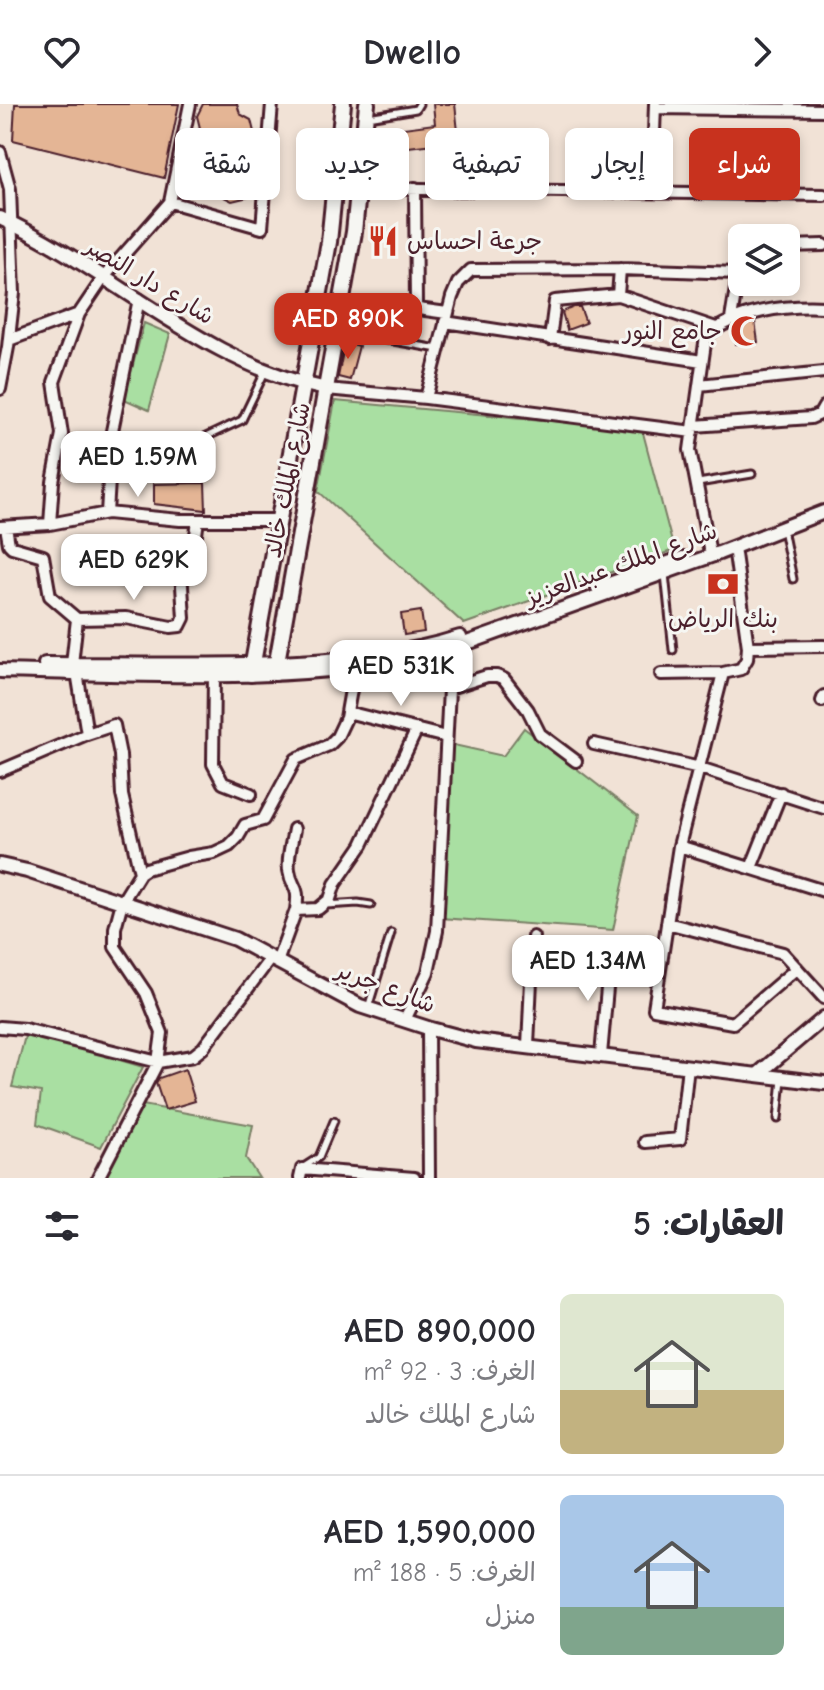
<!DOCTYPE html>
<html lang="ar">
<meta charset="utf-8">
<style>
:root{--surface:#fff;--page:#f2f2f3;--text:#2b2b33;--muted:#7c7c81;--line:#e1e1e2;--accent:#c8321e}
body{margin:0;font-family:"Comic Neue","Playpen Sans Arabic",sans-serif;background:var(--page);color:var(--text);direction:rtl;height:100vh;display:flex;flex-direction:column;font-size:30px;white-space:nowrap}
*{box-sizing:border-box;margin:0}
p{font-size:26px;color:var(--muted)}
.icon{flex:none;width:44px;height:44px;fill:none;stroke:currentColor;stroke-width:2;stroke-linecap:round;stroke-linejoin:round}
.map{position:relative;height:1074px;overflow:hidden;direction:ltr}
.details{display:flex;flex-direction:column;background:var(--surface);flex:1}
.details>*{flex:none}
.top-card{position:absolute;left:24px;top:24px;width:776px;height:72px;direction:rtl;display:flex;gap:16px}
.buttons{position:absolute;left:728px;top:120px;display:grid;gap:16px}
.buttons a{display:grid;place-items:center;width:72px;height:72px;border-radius:12px;background:var(--surface);box-shadow:0 4px 12px #0003;font-size:40px}
.price{position:absolute;translate:-50% -68px;padding:0 18px;border-radius:16px;background:#fff;color:#222;font-size:26px;line-height:52px;filter:drop-shadow(0 2px 4px #0008)}
.price::after{content:'';position:absolute;left:50%;top:48px;width:24px;height:18px;margin-left:-12px;background:inherit;clip-path:polygon(0 0,100% 0,50% 100%)}
.price.on{background:var(--accent);color:#fff}
ul{padding:0;list-style:none}
li{display:flex;align-items:center;gap:24px;height:200px;padding:0 40px}
li+li{border-top:2px solid var(--line)}
li span{display:grid;place-items:center;flex:none;width:224px;height:160px;border-radius:12px;color:#555}
li>.icon{margin-inline-start:auto}
span .icon{width:96px;height:96px;fill:#fffc;stroke-width:1}
li b{font-size:34px}
h2{display:flex;justify-content:space-between;align-items:center;height:96px;padding:0 40px;font-size:34px}
.tag{padding:0 28px;border-radius:12px;background:var(--surface);box-shadow:0 4px 12px #0003;font-size:28px;line-height:72px}
.tag.on{background:var(--accent);color:#fff}
header{display:flex;justify-content:space-between;align-items:center;height:104px;padding:0 40px;background:var(--surface);font-size:36px;font-weight:600}
.map>svg:first-child{display:block}
</style>
<header><svg class="icon" aria-label="forward" viewBox="0 0 24 24"><path d="M9 5l7 7-7 7"/></svg>Dwello<svg class="icon" aria-label="heart" viewBox="0 0 24 24"><path d="M12 20l-8-8c-3-5 5-10 8-4 3-6 11-1 8 4z"/></svg></header>
<div class="map">
<svg width="824" height="1074" viewBox="0 0 824 1074">
<rect width="100%" height="100%" fill="#f1e2d6"/>
<filter id="ink" filterUnits="userSpaceOnUse"><feTurbulence type="fractalNoise" baseFrequency=".0125" numOctaves="2"/><feDisplacementMap in="SourceGraphic" scale="16" xChannelSelector="R" yChannelSelector="G"/><feConvolveMatrix kernelMatrix="1 2 1 2 8 2 1 2 1" color-interpolation-filters="sRGB"/></filter>
<g filter="url(#ink)">
<path fill="#a9dfa2" stroke="#7a7f66" stroke-width="2" d="M144,219l26,11 -21,76 -25,-11z
M335,297l307,28 32,121 -210,74 -146,-133z
M524,624l114,88 -25,114 -173,-12 5,-175 58,13z
M26,928l117,35 -42,80 -64,-23 4,-32 -29,-5z
M137,1000l116,21 -7,33 13,20h-158z"/>
<path fill="#e4b595" stroke="#4a1f2b" stroke-width="2" d="M15,0h164l-15,74 -151,-38z
M203,0h34l3,10 11,6 9,36 -1,4 -9,2 7,33 -25,6 -16,-8 -3,-15 -5,-2 -12,-43 4,-5 -3,-12z
M433,0h22l4,37 -76,9 -3,-19 55,-7z
M574,203h6l6,16 -19,7 -5,-18z
M755,217l3,21 -22,2 -2,-16z
M345,238l14,4 -9,34 -12,-3z
M205,379l1,27 -52,-6v-20z
M421,507l3,21 -20,3 -3,-21z
M185,965l10,32 -30,9 -9,-27 3,-5z"/>
<g fill="none" stroke-linecap="round" stroke-linejoin="round">
<defs>
<path id="service" d="M368,13l48,-8 3,-5
M337,227l101,18
M193,339l49,-23 24,-50
M698,379l54,-9
M783,425l10,50
M665,470l8,76
M326,801l32,-2 13,2
M368,904l23,-75
M778,1015l4,-40
M302,1064l17,-11 15,-36"/>
<path id="minor" d="M190,0l-20,98 92,26 10,-124
M655,4l169,2
M0,48l10,37 4,104 -6,54 -8,42
M358,84l466,7
M415,84l1,116 2,5 29,4
M652,87l3,-87
M786,142l38,-1
M618,191l2,-26
M731,215l11,-68
M445,218l257,39
M550,235l5,-38 63,-6 98,33
M9,236l70,-26 25,-37 66,-75
M699,281l125,-13
M326,285l100,9 267,34
M426,294l26,-101 6,-14 13,-13 149,-1 118,4
M694,322l117,-8 9,-4 4,-7
M107,409l5,-82 27,-132
M50,420l3,-42 9,-48 -8,-52 25,-68
M0,423l50,-3 57,-11 73,7h98
M6,423l3,17 3,3 31,9 7,40 27,23
M709,444l-19,-98 16,-114c30,-25 80,-31 118,-29
M748,543l76,-1
M72,560l5,-45 49,-1 45,9 9,-1 4,-8 -3,-48 13,-21 4,-29
M723,569l-44,173 -25,163 79,14 64,-55
M661,570l62,-1 18,-4 6,-10 1,-12 -14,-100
M214,571l-1,89 10,19 28,11
M449,584l38,-12h10l7,3 24,31 12,24 36,27
M822,597l2,-5
M347,608l99,25
M87,630l27,-9 6,30 2,40 18,78
M594,640l106,24 124,40
M0,667l87,-37 -10,-62
M294,725c-2,13 -7,28 -5,41 3,21 11,13 7,40
M679,742l145,45
M751,764l30,-75
M667,819l116,30 41,45
M277,858l19,-52 22,-1 12,-10 5,-15 27,-39 55,-116
M405,916l23,-48 9,-41 14,-282
M0,923l25,2 133,33 35,-6 10,-8 67,-89
M428,924l1,150
M528,942l5,-109
M601,951l9,-100
M645,1038l35,-3 8,-73
M98,1074l60,-116 4,-29 -16,-40 -31,-46v-19l7,-26 18,-29 6,-4 43,-12 25,-4 15,-7 9,-9 7,-12 18,-5 33,-61 33,-14 8,-8 9,-19 9,-51
M300,1074l2,-9 112,9"/>
<path id="tertiary" d="M0,114c110,50 206,147 326,171
M598,484l85,-30
M45,560c78,0 156,2 234,-1 61,-3 122,-7 181,-26
M0,567c147,3 298,15 442,-19l277,-99 105,-41
M0,761l27,6 208,68 125,67 71,23 45,12 348,42
M757,971l67,-57"/>
<path id="secondary" d="M275,569l79,-441 13,-128
M251,570l78,-432 14,-138"/>
</defs>
<use href="#service" stroke="#4a1f2b" stroke-width="11"/>
<use href="#minor" stroke="#4a1f2b" stroke-width="16"/>
<use href="#tertiary" stroke="#4a1f2b" stroke-width="18"/>
<use href="#secondary" stroke="#4a1f2b" stroke-width="20"/>
<use href="#service" stroke="#f6f6f2" stroke-width="5"/>
<use href="#minor" stroke="#f6f6f2" stroke-width="10"/>
<use href="#tertiary" stroke="#f6f6f2" stroke-width="12"/>
<use href="#secondary" stroke="#f6f6f2" stroke-width="14"/>
</g>
</g>
<defs>
<symbol id="restaurant-bare" viewBox="-9 -9 18 18"><path d="M-5-6h1v4h1v-4h1v4h1v-4h1v5L-1.5 .5V6h-2V.5L-5-1ZM5-6V6H3V1.5H1.5Q1.5-4 5-6Z" fill="#c8321e" stroke="#f6f6f2" stroke-width="2.5" paint-order="stroke"/></symbol>
<symbol id="mosque-bare" viewBox="-9 -9 18 18"><path d="M3.5-4.9A6 6 0 1 0 3.5 4.9A5 5 0 1 1 3.5-4.9Z" fill="#c8321e" stroke="#f6f6f2" stroke-width="2.5" paint-order="stroke"/></symbol>
<symbol id="bank-bare" viewBox="-9 -9 18 18"><path d="M-6-4H6V4H-6ZM0-2.3a2.3 2.3 0 1 0 0 4.6a2.3 2.3 0 1 0 0-4.6Z" fill="#c8321e" stroke="#f6f6f2" stroke-width="2.5" paint-order="stroke"/></symbol>
</defs>
<g fill-rule="evenodd">
<use href="#restaurant-bare" x="361" y="115" width="44" height="44"/>
<use href="#mosque-bare" x="724" y="205" width="44" height="44"/>
<use href="#bank-bare" x="701" y="458" width="44" height="44"/>
</g>
<g text-anchor="middle" stroke-width="6" stroke-linejoin="round" paint-order="stroke">
<g font-size="24" fill="#4a1f2b" stroke="#f6f6f2" text-anchor="start">
<text x="407" y="145">جرعة احساس</text>
<text x="722" y="235" text-anchor="end">جامع النور</text>
<text x="723" y="523" text-anchor="middle">بنك الرياض</text>
</g>
<g font-size="24" fill="#4a1f2b" stroke="#f6f6f2">
<text transform="translate(150 177) rotate(31)" y="8">شارع دار النصر</text>
<text transform="translate(287 376) rotate(-79)" y="8">شارع الملك خالد</text>
<text transform="translate(621 460) rotate(-20)" y="8">شارع الملك عبدالعزيز</text>
<text transform="translate(386 883) rotate(21)" y="8">شارع جرير</text>
</g>
</g>
</svg>
<div class="buttons">
<a><svg class="icon" aria-label="layers" viewBox="0 0 24 24"><path d="M12 4l9 5-9 5-9-5zM3 14l9 5 9-5"/></svg></a>
</div>
<b class="price on" style="left:348px;top:257px">AED 890K</b>
<b class="price" style="left:138px;top:395px">AED 1.59M</b>
<b class="price" style="left:134px;top:498px">AED 629K</b>
<b class="price" style="left:401px;top:604px">AED 531K</b>
<b class="price" style="left:588px;top:899px">AED 1.34M</b>
<div class="top-card">
<a class="tag on">شراء</a>
<a class="tag">إيجار</a>
<a class="tag">تصفية</a>
<a class="tag">جديد</a>
<a class="tag">شقة</a>
</div>
</div>
<section class="details">
<h2>العقارات: 5<svg class="icon" aria-label="filters" viewBox="0 0 24 24"><path d="M4 7h16M4 17h16"/><circle cx="9" cy="7" r="2"/><circle cx="15" cy="17" r="2"/></svg></h2>
<ul>
<li><span style="background:linear-gradient(#dfe7d0 60%,#c2b280 0)"><svg class="icon" aria-label="home" viewBox="0 0 24 24"><path d="M3 11l9-7 9 7M6 9v11h12V9"/></svg></span><div><b>AED 890,000</b><p>الغرف: 3 · 92 m²</p><p>شارع الملك خالد</p></div></li>
<li><span style="background:linear-gradient(#a9c7e8 70%,#7fa58c 0)"><svg class="icon" aria-label="home" viewBox="0 0 24 24"><path d="M3 11l9-7 9 7M6 9v11h12V9"/></svg></span><div><b>AED 1,590,000</b><p>الغرف: 5 · 188 m²</p><p>منزل</p></div></li>
</ul>
</section>
